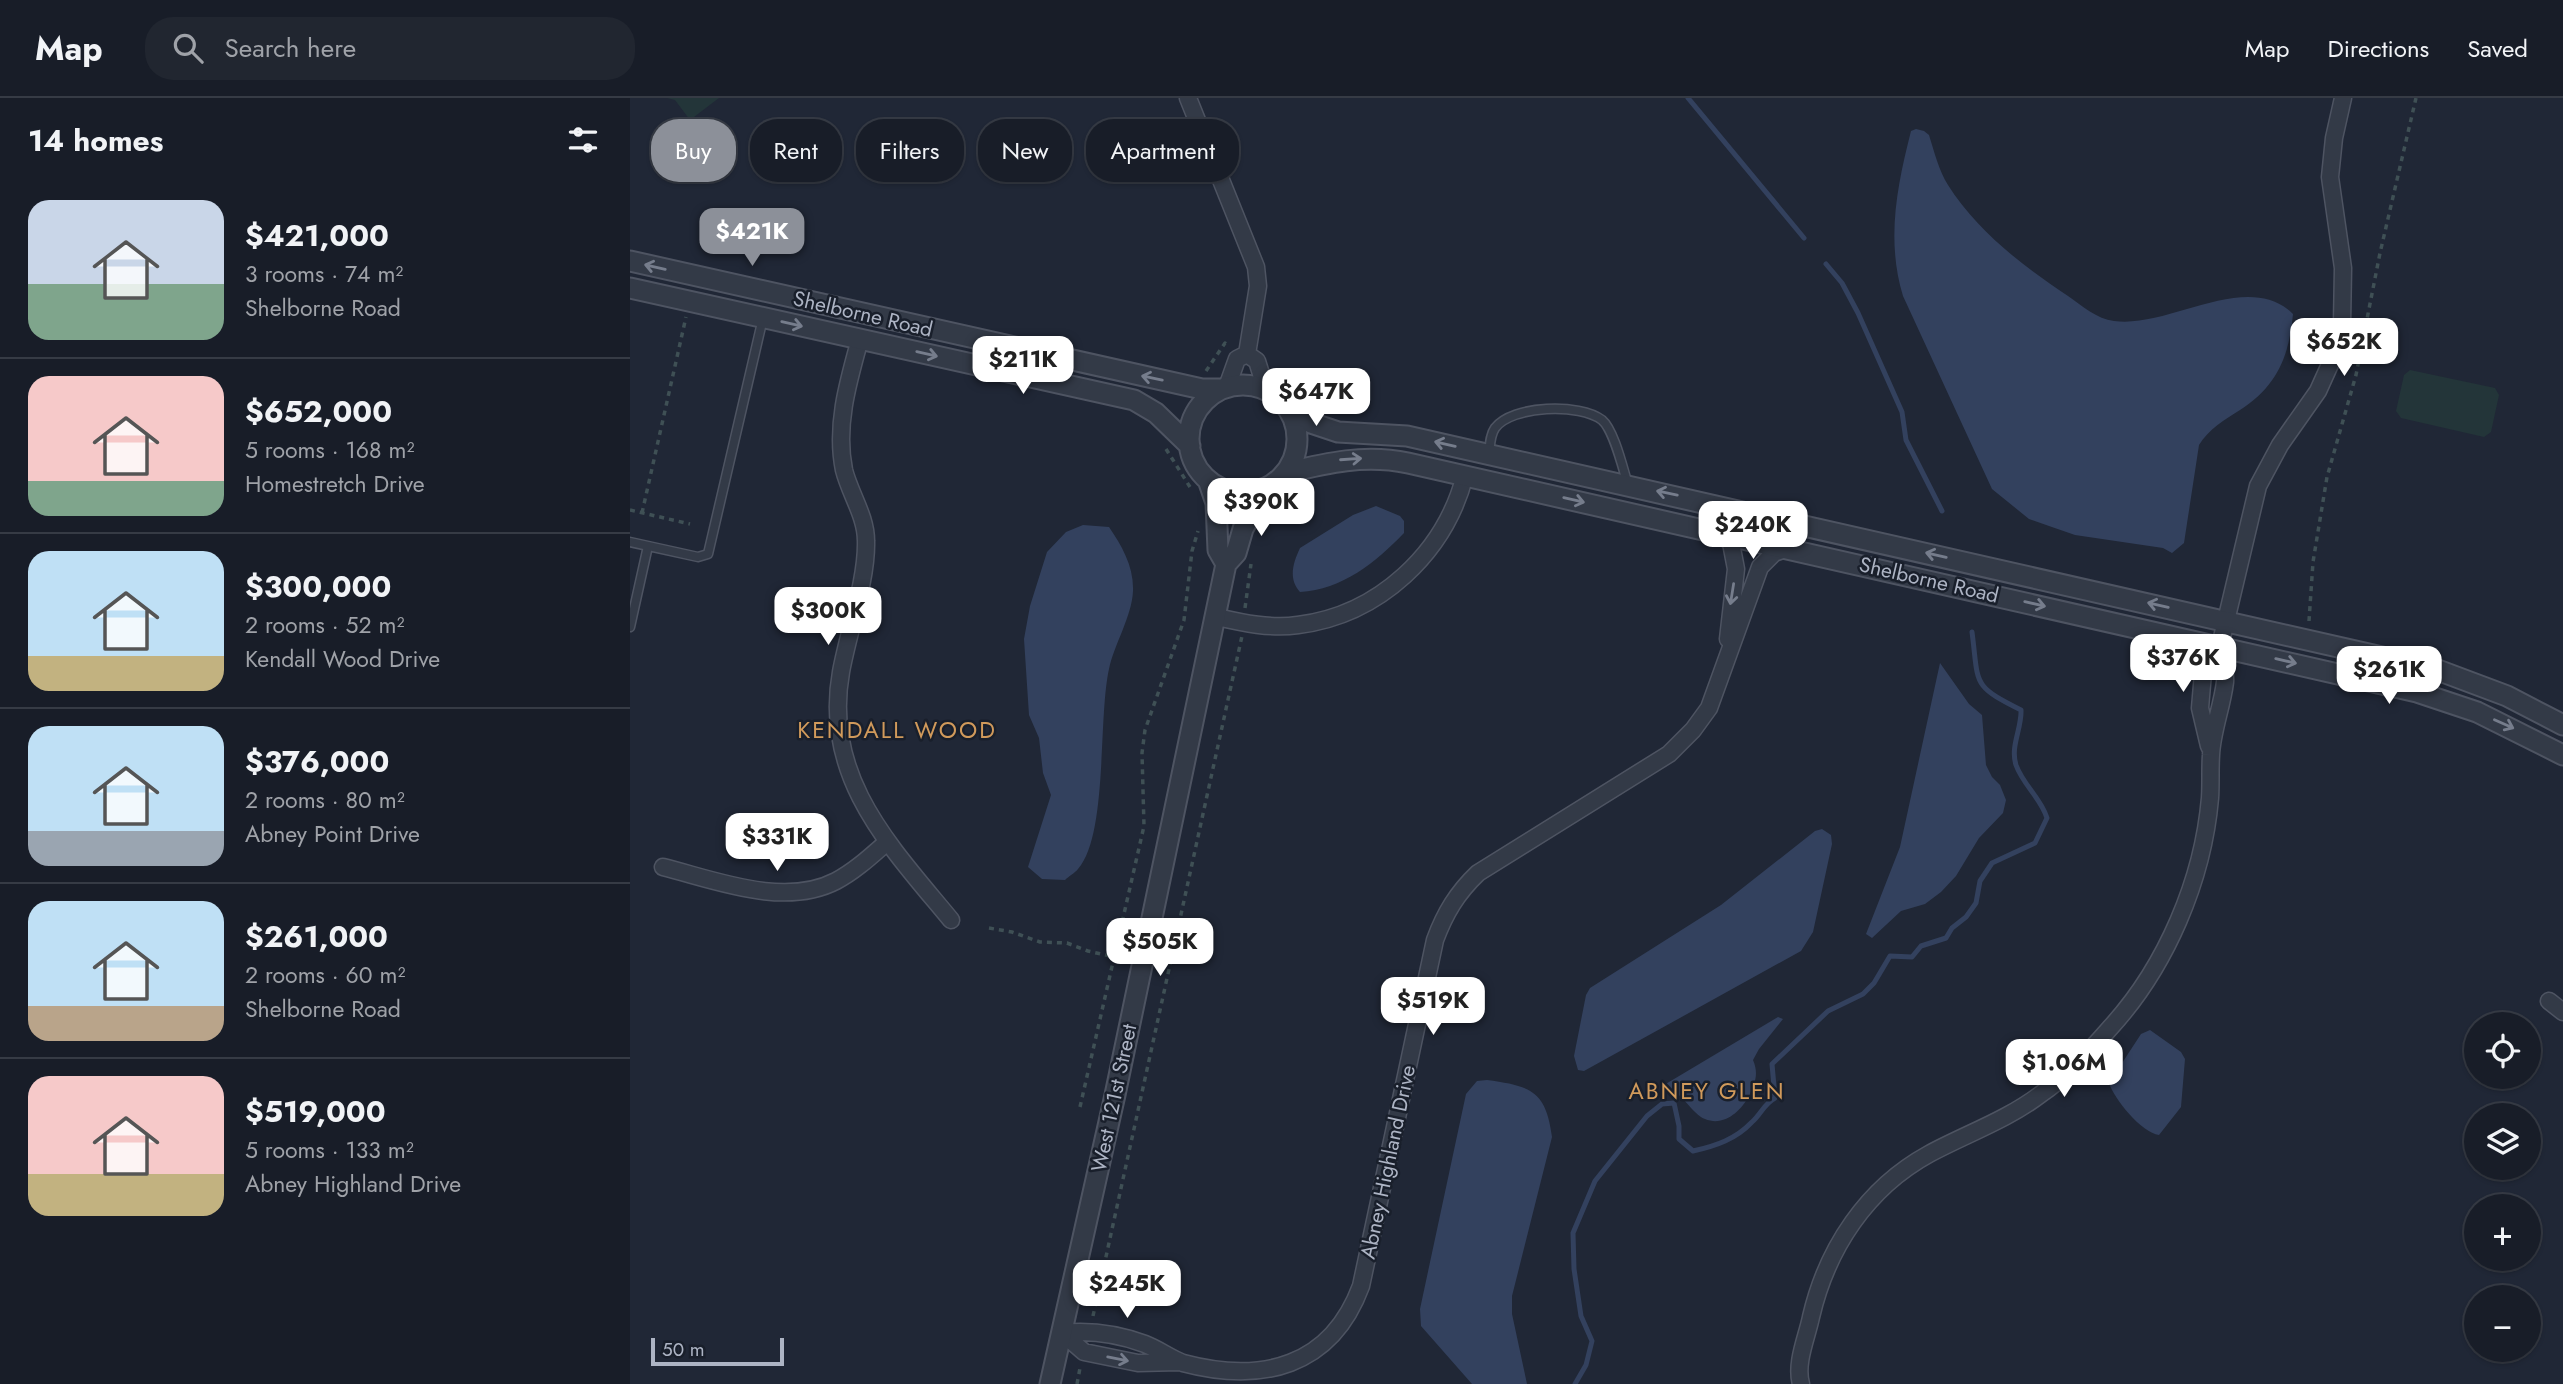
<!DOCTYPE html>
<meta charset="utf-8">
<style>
:root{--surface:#181d28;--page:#212630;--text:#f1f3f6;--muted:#9fa2a8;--line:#363b45;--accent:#8c9099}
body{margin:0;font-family:Jost,sans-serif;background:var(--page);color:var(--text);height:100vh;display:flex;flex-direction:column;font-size:26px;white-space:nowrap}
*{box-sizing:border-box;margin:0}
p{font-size:23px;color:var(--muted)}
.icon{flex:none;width:38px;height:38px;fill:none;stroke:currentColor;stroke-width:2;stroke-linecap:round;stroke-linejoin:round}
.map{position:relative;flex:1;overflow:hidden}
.sheet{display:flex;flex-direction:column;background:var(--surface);width:630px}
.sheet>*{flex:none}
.guide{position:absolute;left:21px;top:21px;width:665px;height:63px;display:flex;gap:14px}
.fabs{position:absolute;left:1834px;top:914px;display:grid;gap:14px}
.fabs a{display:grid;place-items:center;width:77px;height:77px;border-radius:50%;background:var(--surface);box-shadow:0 2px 5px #0004,0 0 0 2px var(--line);font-size:35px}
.scale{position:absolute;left:21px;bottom:18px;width:133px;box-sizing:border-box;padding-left:7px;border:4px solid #adb4c4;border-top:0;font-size:19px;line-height:24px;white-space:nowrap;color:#adb4c4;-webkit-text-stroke:5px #191f2b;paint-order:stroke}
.price{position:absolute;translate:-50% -60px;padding:0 16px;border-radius:14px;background:#fff;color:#222;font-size:23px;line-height:46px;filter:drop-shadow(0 2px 4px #0008)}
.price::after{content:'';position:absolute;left:50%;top:42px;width:21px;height:16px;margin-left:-10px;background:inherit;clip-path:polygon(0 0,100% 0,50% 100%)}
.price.selected{background:var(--accent);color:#fff}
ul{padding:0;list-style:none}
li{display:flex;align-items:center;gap:21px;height:175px;padding:0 28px}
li+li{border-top:2px solid var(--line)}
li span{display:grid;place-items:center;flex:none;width:196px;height:140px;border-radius:21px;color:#555}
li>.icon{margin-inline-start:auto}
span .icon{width:84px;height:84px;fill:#fffc;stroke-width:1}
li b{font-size:30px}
h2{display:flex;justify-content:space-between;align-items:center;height:84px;padding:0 28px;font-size:30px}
.pill{padding:0 24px;border-radius:28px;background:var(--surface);box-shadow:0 2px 5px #0004,0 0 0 2px var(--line);font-size:24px;line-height:63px}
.pill.selected{background:var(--accent);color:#fff}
header{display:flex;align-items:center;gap:42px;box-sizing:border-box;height:98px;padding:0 35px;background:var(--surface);border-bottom:2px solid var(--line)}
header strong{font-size:33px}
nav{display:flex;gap:38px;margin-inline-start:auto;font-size:24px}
.search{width:490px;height:63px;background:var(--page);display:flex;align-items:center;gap:18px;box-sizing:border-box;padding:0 24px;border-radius:28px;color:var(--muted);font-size:26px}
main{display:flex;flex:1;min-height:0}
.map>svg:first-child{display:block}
</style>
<header>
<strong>Map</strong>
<div class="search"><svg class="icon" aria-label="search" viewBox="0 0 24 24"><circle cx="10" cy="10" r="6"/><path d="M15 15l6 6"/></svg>Search here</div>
<nav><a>Map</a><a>Directions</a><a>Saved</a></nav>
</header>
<main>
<section class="sheet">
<h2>14 homes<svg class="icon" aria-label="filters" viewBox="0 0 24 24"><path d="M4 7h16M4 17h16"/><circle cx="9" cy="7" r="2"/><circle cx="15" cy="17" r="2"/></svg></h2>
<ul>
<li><span style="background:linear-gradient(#c9d6e8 60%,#7fa58c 0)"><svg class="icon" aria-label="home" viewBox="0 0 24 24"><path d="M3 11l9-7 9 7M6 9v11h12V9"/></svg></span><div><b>$421,000</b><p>3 rooms · 74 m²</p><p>Shelborne Road</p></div></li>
<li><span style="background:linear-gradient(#f6c9c9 75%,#7fa58c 0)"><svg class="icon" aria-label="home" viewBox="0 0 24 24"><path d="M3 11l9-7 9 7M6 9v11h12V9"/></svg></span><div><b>$652,000</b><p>5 rooms · 168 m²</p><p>Homestretch Drive</p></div></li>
<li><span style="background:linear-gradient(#bfe0f5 75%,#c2b280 0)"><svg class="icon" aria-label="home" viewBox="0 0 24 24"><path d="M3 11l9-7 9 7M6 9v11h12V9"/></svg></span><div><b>$300,000</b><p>2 rooms · 52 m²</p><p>Kendall Wood Drive</p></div></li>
<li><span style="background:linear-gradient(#bfe0f5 75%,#9aa5b1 0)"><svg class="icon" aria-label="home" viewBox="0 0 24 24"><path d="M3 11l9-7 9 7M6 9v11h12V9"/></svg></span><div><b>$376,000</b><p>2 rooms · 80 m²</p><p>Abney Point Drive</p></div></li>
<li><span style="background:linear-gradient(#bfe0f5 75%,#b9a48a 0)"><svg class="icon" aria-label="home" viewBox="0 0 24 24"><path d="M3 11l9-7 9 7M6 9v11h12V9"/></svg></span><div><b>$261,000</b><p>2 rooms · 60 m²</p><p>Shelborne Road</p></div></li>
<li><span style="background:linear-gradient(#f6c9c9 70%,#c2b280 0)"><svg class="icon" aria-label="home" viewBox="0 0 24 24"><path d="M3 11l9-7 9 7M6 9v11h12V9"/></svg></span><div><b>$519,000</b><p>5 rooms · 133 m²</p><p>Abney Highland Drive</p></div></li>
</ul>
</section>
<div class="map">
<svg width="1933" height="1286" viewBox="0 0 1933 1286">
<rect width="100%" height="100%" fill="#202736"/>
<path fill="#233539" d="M37,0h52l-29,22 -15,-20z
M1780,272l85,18 4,7 -8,37 -7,5 -83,-19 -5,-7 8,-36z"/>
<path fill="#33415e" d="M1286,31l8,2 5,4c5,16 10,36 19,50 29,46 76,82 120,111 14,10 29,23 46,25 55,8 133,-52 179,-7 -4,43 -16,72 -53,96 -16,10 -31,19 -41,35l-15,98 -12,10 -9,-5 -88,-13 -26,-9 -20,-7 -37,-30 -89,-193c-17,-56 -6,-110 8,-165z
M746,408l24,10 4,5v12c-28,29 -62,57 -104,59 -12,-13 -7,-29 0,-44l53,-33z
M453,427l26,2c13,19 25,40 24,64 -1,25 -19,54 -24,78 -11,49 -1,166 -31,200 -3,4 -9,7 -13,11l-23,-1 -14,-12 23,-72 -8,-22 -4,-35 -10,-23 -5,-76 6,-33 17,-54 19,-20z
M1310,565l29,41 13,11 4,50 6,12 8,8 6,15 -3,13 -24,25 -23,38 -15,16 -16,12 -24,7 -29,27 -6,-4 34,-87z
M1192,731l9,6 1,9 -19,88 -12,19 -217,120 -6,-1 -4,-14 12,-61 4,-7 131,-83 94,-74z
M1148,919l5,2 -24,30 -6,11c6,14 2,23 -4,36 -8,15 -25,31 -44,23 -13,-5 -21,-25 -41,-34z
M1520,932l31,22 4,7 -4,48 -22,28c-17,-2 -45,-36 -50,-52l32,-49z
M857,982c43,6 59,10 65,57l-40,159v18l15,70h-55l-51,-58 -1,-17 46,-215 11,-13z"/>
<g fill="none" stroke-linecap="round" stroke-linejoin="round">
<path stroke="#33415e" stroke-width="5" d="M1058,0l116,140
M1196,166l16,19 16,30 44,99 4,28 36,71
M945,1286l11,-19 6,-24 -11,-25 -7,-47 -1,-36 22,-52 52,-65 15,-12 12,-1 5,23v13l14,12c23,-5 43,-12 59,-29 9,-8 12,-18 23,-24l-3,-34 56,-53 35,-17 11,-11 16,-27 22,1 9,-11 25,-8 6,-10 14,-11 10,-14 4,-22 12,-18 43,-20 12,-25c-6,-20 -24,-33 -31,-53 -6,-19 6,-37 5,-55 -50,-25 -42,-25 -49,-78"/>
<defs>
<path id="service" d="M859,356c1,-9 1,-19 6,-26 17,-23 85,-25 107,-8 12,10 21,49 26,65
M0,444l68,15 10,-3 55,-236
M0,529l18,-81"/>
<path id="minor" d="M558,0l68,169 2,19 -11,68
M230,241c-12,43 -25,87 -16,131 6,24 22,46 22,71 1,39 -18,92 -25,131 -19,105 49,174 110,248
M617,256l10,7 9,29
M597,289l10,-28 10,-5
M1089,434l12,11 5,26 -8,70
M587,519c26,6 54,12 81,8 81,-10 147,-72 167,-150
M1579,648l-9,-38 3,-35 17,-27 38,-160 22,-41 38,-54 14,-31 10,-36 1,-56 -13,-91 4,-39 9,-40
M33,769c52,13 121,41 173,14 19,-10 35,-25 51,-39
M1919,903l14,11
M432,1235c28,-3 56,1 83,11 13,5 25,14 38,19 79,21 148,4 178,-77l74,-346c10,-27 22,-47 43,-67l191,-119 24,-24 16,-22 51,-141 14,-14 14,-5
M432,1235l22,19 54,11 41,-1
M1171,1286c-6,-21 6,-47 10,-67 16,-69 56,-129 118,-163 37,-20 78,-34 112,-60 25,-17 49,-43 69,-66 56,-61 93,-148 100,-230 1,-14 0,-29 1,-43 1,-24 11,-48 14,-73 1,-11 -4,-25 -5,-36"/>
<path id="tertiary" d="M0,163l572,128h17
M0,190l504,112 22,13 34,33
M559 341a54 54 0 1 1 108 0a54 54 0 1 1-108 0Z
M658,311l23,14 27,9 69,4 1028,233 72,27 56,29
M655,375c42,-10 79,-19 123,-10l1009,229 60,20 86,43
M578,382l8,23 2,47 8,14
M420,1286l65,-289 111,-531 10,-11 7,-24 22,-41"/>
</defs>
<use href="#service" stroke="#4e5462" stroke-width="11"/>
<use href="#minor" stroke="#4e5462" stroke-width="19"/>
<use href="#tertiary" stroke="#4e5462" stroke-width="23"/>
<path stroke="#3f5055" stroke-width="3.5" stroke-dasharray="5 5" stroke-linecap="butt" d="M576,273l19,-28 3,2
M651,282l11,12
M536,351l24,38
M648,405l19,-14
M0,412l60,14
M12,415l44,-196
M615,510l6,-44
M1679,523l4,-59 14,-85 29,-102 24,-122 36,-155
M359,830l23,4 28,10 27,1 21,8 26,6
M450,1009l64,-281 -2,-73 3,-23 39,-110 8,-69 6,-20
M463,1218l149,-680
M447,1286l3,-16"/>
<use href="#service" stroke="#333a47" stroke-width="8"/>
<use href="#minor" stroke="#333a47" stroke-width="16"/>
<use href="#tertiary" stroke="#333a47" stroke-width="19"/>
</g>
<defs><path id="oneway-shaft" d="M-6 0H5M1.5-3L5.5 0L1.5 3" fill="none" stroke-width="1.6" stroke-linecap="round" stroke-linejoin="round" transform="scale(1.75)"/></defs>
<g stroke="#767d8c">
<use href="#oneway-shaft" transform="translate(25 169) rotate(-167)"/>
<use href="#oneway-shaft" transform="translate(162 226) rotate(13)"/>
<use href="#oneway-shaft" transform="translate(297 256) rotate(13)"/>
<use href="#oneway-shaft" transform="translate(522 280) rotate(-168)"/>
<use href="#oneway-shaft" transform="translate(815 346) rotate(-167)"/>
<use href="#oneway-shaft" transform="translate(721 361) rotate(-4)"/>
<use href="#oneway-shaft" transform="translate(1037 395) rotate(-168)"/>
<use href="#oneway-shaft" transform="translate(944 402) rotate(13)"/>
<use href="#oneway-shaft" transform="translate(1306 457) rotate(-167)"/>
<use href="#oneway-shaft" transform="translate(1102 496) rotate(99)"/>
<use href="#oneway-shaft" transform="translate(1405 506) rotate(13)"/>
<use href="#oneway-shaft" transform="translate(1528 507) rotate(-167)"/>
<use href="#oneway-shaft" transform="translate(1656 563) rotate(13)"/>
<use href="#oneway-shaft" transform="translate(1874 626) rotate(24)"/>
<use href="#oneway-shaft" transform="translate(488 1261) rotate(11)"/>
</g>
<g text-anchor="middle" stroke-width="5" stroke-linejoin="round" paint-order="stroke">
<g font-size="21" fill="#adb4c4" stroke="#191f2b">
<text transform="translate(233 216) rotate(13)" y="7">Shelborne Road</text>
<text transform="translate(1299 482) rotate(13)" y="7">Shelborne Road</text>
<text transform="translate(484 1000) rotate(-78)" y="7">West 121st Street</text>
<text transform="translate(758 1064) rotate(-78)" y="7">Abney Highland Drive</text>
</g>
<g font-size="23" letter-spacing="2" fill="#d19a5b" stroke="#191f2b">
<text x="267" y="640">KENDALL WOOD</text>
<text x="1077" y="1001">ABNEY GLEN</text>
</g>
</g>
</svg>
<div class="fabs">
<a><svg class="icon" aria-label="locate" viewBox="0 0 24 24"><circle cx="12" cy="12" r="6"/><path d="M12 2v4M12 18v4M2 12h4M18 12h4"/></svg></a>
<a><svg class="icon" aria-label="layers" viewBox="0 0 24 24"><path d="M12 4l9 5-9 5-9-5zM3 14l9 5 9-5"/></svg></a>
<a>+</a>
<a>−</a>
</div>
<div class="scale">50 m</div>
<b class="price selected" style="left:122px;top:170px">$421K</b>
<b class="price" style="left:1714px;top:280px">$652K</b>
<b class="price" style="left:393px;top:298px">$211K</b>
<b class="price" style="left:686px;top:330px">$647K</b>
<b class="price" style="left:631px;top:440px">$390K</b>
<b class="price" style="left:1123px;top:463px">$240K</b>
<b class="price" style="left:198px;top:549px">$300K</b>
<b class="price" style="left:1553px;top:596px">$376K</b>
<b class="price" style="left:1759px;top:608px">$261K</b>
<b class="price" style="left:147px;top:775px">$331K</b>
<b class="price" style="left:530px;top:880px">$505K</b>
<b class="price" style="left:803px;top:939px">$519K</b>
<b class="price" style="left:1434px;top:1001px">$1.06M</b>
<b class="price" style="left:497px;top:1222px">$245K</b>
<div class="guide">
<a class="pill selected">Buy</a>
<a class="pill">Rent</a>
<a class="pill">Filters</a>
<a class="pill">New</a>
<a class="pill">Apartment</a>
</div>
</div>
</main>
